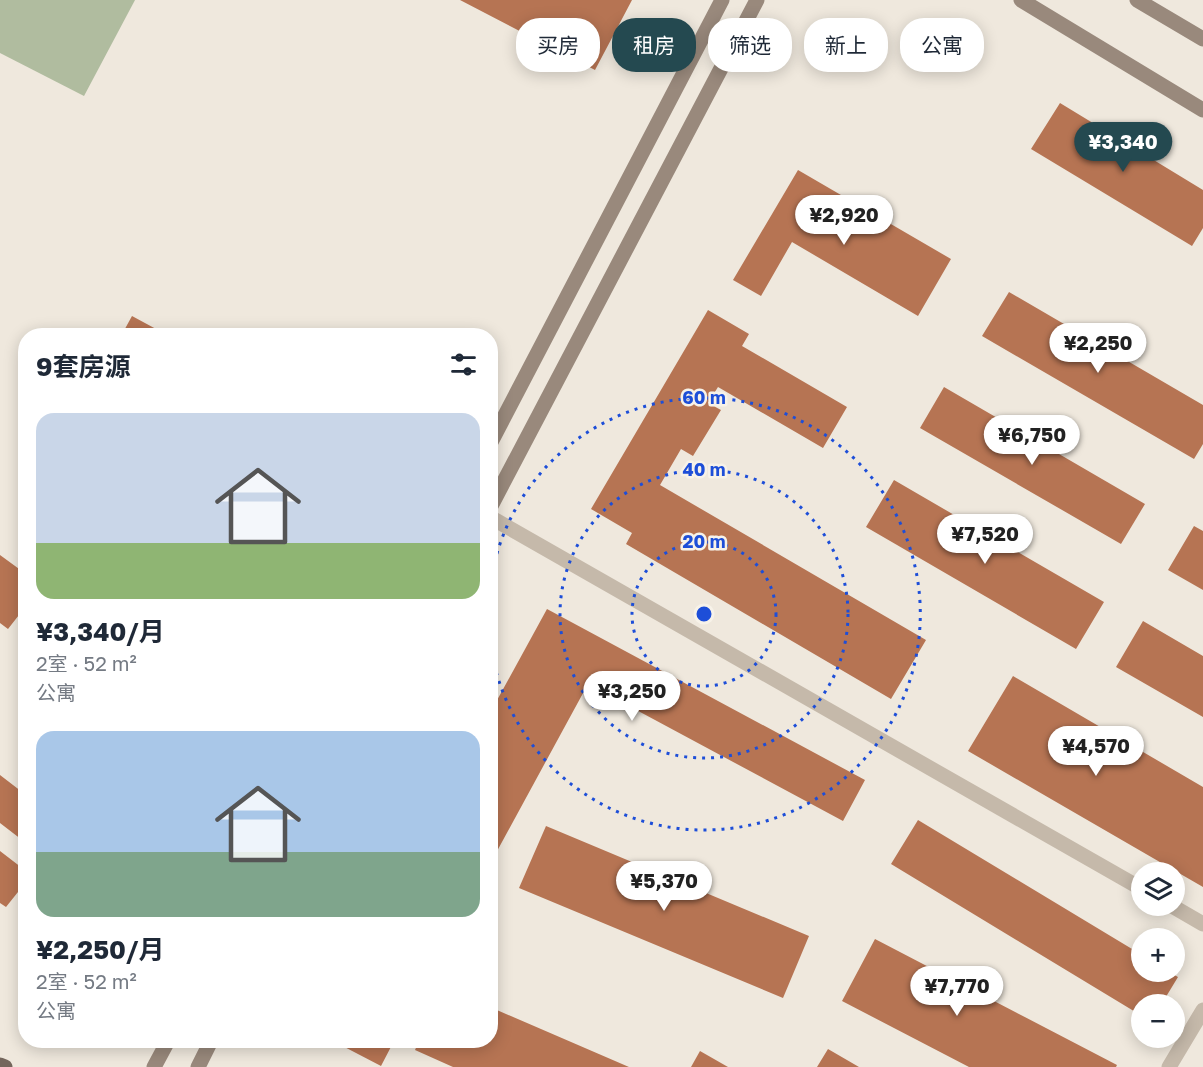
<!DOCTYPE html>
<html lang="zh">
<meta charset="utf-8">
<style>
:root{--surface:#fff;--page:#f6f6f7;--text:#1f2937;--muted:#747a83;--accent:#244950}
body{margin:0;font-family:"Golos Text","Noto Sans SC",sans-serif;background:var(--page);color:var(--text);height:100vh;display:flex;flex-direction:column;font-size:22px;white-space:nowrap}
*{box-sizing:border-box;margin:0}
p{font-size:20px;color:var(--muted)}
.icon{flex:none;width:33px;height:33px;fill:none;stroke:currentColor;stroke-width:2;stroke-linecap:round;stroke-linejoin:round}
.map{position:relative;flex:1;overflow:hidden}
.drawer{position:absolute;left:18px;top:328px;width:480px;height:720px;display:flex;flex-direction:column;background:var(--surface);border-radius:24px;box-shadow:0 3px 15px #0003}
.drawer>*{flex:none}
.guide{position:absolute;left:516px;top:18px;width:570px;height:54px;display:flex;gap:12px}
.tools{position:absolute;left:1131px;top:862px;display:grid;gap:12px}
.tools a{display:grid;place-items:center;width:54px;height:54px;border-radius:50%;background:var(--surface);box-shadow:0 3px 15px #0003;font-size:30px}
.price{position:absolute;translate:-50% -51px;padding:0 14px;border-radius:21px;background:#fff;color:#222;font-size:20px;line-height:39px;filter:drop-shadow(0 2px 3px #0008)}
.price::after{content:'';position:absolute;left:50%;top:36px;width:18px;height:14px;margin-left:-9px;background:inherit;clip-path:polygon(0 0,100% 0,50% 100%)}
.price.active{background:var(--accent);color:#fff}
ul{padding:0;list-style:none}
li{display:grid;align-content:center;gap:12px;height:318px;padding:0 18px}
li span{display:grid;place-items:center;height:186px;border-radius:18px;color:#555}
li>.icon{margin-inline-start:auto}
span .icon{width:108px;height:108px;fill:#fffc;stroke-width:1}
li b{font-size:26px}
h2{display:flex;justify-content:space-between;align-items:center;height:72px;padding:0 18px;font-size:26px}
.pill{padding:0 21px;border-radius:24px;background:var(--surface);box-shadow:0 3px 15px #0003;font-size:21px;line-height:54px}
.pill.active{background:var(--accent);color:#fff}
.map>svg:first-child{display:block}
</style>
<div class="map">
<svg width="1203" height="1067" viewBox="0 0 1203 1067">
<rect width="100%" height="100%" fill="#efe8dd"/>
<path fill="#b0bc9f" d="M0,0h135l-51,96 -84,-43z"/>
<path fill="#b67453" d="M460,0h172l-37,70z
M1060,103l143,87v38l-11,18 -161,-97z
M798,170l153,89 -33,57 -126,-74 -31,54 -28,-16z
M1009,292l194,113v39l-9,15 -212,-123z
M708,310l41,24 -7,12 105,61 -24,41 -105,-61 -10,16 13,7 -28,46 -12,-7 -21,36 266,155 -35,59 -265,-155 6,-11 -41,-24z
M132,316l37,20h-48z
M944,387l201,117 -24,40 -201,-116z
M894,480l210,122 -28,47 -210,-122z
M1194,526l9,5v59l-35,-20z
M0,555l26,19v32l-18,23 -8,-6z
M547,609l318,171 -22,41 -255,-137 -98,180v-151z
M1143,621l60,35v61l-87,-50z
M1013,676l190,111v100l-235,-136z
M0,775l26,20v48l-26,-20z
M918,820l224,135v17h27l9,5 -17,28h-19v11l-251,-152z
M546,826l263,110 -26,62 -264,-110z
M0,851l26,20v11l-20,25 -6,-4z
M875,939l242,126 -1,2h-147l-127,-66z
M490,1007l139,60h-176l-38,-17 4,-9h71z
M333,1041h61l-13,25z
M828,1049l31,18h-42z
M700,1051l28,16h-37z"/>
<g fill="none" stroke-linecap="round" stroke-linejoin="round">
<path stroke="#c5b9aa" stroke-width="15" d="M490,517l652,372
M1172,906l31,18
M1169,1067l34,-57"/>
<path stroke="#99897c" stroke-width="15" d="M1021,0l182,110
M1137,0l66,39
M490,444l232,-444
M490,508l267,-508
M154,1067l14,-26
M198,1067l13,-26"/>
<path stroke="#74665c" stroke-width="15" d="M0,1065l5,2"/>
</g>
<g fill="none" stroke="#1d4ed8" stroke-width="3" stroke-dasharray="3 6">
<circle cx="704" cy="614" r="72"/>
<circle cx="704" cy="614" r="144"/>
<path d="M491 580A216 216 0 1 1 491 648"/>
</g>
<circle cx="704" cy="614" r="9" fill="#1d4ed8" stroke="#f7f2e9" stroke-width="3"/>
<g font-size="18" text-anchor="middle" font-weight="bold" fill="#1d4ed8" stroke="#f7f2e9" stroke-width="5" stroke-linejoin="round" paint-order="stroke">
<text x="704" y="404">60 m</text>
<text x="704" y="476">40 m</text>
<text x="704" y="548">20 m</text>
</g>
</svg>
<div class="tools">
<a><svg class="icon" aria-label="layers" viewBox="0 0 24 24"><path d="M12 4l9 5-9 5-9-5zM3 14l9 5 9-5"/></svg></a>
<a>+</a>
<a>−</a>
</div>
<b class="price active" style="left:1123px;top:173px">¥3,340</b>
<b class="price" style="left:844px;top:246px">¥2,920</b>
<b class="price" style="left:1098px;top:374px">¥2,250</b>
<b class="price" style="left:1032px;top:466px">¥6,750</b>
<b class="price" style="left:985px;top:565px">¥7,520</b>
<b class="price" style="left:632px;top:722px">¥3,250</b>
<b class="price" style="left:1096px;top:777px">¥4,570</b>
<b class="price" style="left:664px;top:912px">¥5,370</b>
<b class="price" style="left:957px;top:1017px">¥7,770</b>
<div class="guide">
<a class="pill">买房</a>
<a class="pill active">租房</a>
<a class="pill">筛选</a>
<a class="pill">新上</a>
<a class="pill">公寓</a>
</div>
<section class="drawer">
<h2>9套房源<svg class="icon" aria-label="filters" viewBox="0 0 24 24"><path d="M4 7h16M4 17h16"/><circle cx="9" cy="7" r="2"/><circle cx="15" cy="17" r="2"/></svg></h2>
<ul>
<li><span style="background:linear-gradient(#c9d6e8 70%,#8fb573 0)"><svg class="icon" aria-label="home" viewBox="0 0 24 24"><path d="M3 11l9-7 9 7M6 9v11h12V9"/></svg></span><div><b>¥3,340/月</b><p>2室 · 52 m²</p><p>公寓</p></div></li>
<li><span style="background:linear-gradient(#a9c7e8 65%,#7fa58c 0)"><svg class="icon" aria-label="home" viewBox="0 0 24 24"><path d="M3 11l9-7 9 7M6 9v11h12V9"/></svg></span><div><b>¥2,250/月</b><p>2室 · 52 m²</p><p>公寓</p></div></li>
</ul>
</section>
</div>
